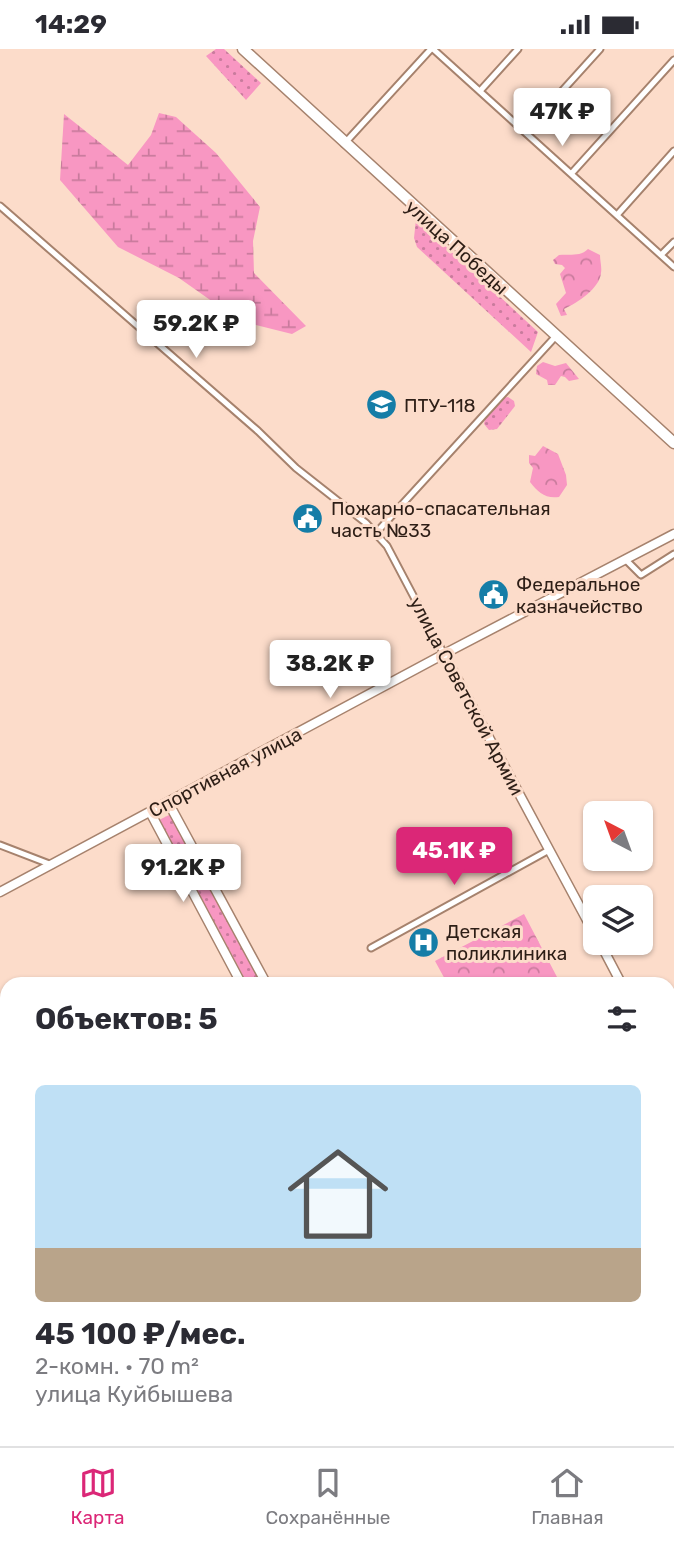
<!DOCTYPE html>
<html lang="ru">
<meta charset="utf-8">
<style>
:root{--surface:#fff;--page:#f7f7f7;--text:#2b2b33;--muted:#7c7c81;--line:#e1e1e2;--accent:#db2777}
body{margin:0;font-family:Rubik,sans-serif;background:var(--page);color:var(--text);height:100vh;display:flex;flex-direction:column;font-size:26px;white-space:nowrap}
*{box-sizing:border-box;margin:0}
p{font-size:23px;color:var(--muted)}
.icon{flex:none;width:38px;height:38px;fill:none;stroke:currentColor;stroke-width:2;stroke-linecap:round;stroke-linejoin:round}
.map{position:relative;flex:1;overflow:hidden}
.sheet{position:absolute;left:0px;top:928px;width:676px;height:471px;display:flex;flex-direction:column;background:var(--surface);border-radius:21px 21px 0 0;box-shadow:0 2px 5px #0004}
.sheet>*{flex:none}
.needle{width:46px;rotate:319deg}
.fabs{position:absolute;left:583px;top:752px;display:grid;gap:14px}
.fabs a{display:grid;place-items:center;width:70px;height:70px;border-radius:10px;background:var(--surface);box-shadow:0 2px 5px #0004;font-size:35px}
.price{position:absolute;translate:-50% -60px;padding:0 16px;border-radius:7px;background:#fff;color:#222;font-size:23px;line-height:46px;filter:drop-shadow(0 2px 4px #0008)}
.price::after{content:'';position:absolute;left:50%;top:42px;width:21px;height:16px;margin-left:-10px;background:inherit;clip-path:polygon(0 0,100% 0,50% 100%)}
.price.current{background:var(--accent);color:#fff}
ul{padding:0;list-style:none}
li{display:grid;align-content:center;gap:14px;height:371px;padding:0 35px}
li+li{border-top:2px solid var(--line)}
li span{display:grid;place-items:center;height:217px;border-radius:10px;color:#555}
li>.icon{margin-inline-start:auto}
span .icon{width:126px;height:126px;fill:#fffc;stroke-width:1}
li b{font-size:30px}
h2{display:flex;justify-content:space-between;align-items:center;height:84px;padding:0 35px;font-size:30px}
.status{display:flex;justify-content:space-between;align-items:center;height:49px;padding:0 35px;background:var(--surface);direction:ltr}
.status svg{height:19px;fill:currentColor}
.tab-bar{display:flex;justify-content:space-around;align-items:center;height:98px;border-top:2px solid var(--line);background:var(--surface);font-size:19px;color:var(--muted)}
.tab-bar a{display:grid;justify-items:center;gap:4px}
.tab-bar .current{color:var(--accent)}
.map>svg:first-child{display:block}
</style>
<div class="status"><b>14:29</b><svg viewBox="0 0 49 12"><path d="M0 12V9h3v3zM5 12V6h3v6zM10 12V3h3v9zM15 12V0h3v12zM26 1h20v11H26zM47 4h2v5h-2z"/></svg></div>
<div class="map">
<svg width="674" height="1397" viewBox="0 0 674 1397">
<defs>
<pattern id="grass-dots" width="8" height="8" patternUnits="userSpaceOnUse" patternTransform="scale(1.75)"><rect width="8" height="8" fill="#f897c2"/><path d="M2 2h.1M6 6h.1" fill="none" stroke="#c97b9d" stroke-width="1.8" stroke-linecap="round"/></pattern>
<pattern id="forest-crowns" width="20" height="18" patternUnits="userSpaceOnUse" patternTransform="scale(1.75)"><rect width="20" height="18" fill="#f897c2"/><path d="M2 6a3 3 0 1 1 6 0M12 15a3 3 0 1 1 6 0" fill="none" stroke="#c97b9d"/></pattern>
<pattern id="wetland-marsh" width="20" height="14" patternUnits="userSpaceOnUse" patternTransform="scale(1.75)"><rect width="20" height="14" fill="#f897c2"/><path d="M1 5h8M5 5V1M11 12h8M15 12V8" fill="none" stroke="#c97b9d"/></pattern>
</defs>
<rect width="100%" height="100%" fill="#fcdcca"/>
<path fill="url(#grass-dots)" d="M216,0h8l37,34 -15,17 -40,-44z
M416,170l122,113 -7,20 -114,-105 -3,-9z
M508,348l6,4 1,5 -18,23 -8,1 -5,-6 1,-5 18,-21z
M171,765l88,165 -12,4 -88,-163z"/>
<path fill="url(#forest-crowns)" d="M588,200l12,6c0,6 2,12 1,18 -1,15 -24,30 -37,36l3,6 -6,1 -5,-12 10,-11 -6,-19 5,-6 -3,-3 -7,-1 -2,-4 6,-5c10,-1 21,2 29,-6z
M543,313l12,4 11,-3 13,16 -10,2 -4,-4 -4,-1 -6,9h-7l-1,-5 -11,-6 1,-8z
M543,397l15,8 8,21 1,10 -8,12c-14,2 -21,-5 -29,-15l3,-14 -4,-5v-8l6,1z
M524,865l33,63 -13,6h-97l-12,-22z"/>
<path fill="url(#wetland-marsh)" d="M159,64l17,4 40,36 44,54 -7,34 1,32 52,53 -14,8 -52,-13 -61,-43 -61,-31 -58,-67 4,-66 64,51 23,-30z"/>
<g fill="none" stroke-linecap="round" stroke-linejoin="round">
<defs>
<path id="street" d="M433,0l241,218
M480,42l38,-42
M525,83l75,-83
M344,95l87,-95
M571,125l103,-114
M0,157l258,225 38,37 70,55 21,23 57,108
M617,166l57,-64
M661,206l13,-13
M376,484l180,-197
M625,510l16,16 33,-21
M0,796l52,20
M371,899l178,-98
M0,1099l7,-4"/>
<path id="secondary" d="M444,605l151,281
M168,753l98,181
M150,763l91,171
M0,843l444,-238 230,-120
M600,894l21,40
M668,996l6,-7
M0,1150l7,14
M0,1349l7,-3
M122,1391l2,6
M446,1391l3,6
M548,1391l4,6"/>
<path id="highway" d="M243,0l431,394"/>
</defs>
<use href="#street" stroke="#a6826d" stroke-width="9"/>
<use href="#secondary" stroke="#a6826d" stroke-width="11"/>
<use href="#highway" stroke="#a6826d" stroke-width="13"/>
<use href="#street" stroke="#fff" stroke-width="5"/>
<use href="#secondary" stroke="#fff" stroke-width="8"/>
<use href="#highway" stroke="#fff" stroke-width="10"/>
</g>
<defs>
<symbol id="university-disc" viewBox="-11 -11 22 22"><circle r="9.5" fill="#157da7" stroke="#fcdcca"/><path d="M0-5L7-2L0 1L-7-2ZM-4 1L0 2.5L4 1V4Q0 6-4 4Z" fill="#fff"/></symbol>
<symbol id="civic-disc" viewBox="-11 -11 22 22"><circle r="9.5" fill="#157da7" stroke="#fcdcca"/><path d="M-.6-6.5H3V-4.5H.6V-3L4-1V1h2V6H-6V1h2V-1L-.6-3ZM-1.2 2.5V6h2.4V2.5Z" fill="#fff"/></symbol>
<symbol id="hospital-disc" viewBox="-11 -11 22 22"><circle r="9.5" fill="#157da7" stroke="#fcdcca"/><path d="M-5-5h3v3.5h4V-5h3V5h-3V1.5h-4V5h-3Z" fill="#fff"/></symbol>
</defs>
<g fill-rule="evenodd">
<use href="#university-disc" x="364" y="338" width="35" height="35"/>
<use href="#civic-disc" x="290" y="452" width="35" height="35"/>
<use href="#civic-disc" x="476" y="528" width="35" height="35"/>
<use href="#hospital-disc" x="406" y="876" width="35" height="35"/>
</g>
<g text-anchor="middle" stroke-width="6" stroke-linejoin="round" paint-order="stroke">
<g font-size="19" fill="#2d1e16" stroke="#fcdcca">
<text transform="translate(457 198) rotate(42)" y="7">улица Победы</text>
<text transform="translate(467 647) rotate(62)" y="7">улица Советской Армии</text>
<text transform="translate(225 723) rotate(-28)" y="7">Спортивная улица</text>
</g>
<g font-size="19" fill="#2d1e16" stroke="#fcdcca" text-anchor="start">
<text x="404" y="363">ПТУ-118</text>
<text x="331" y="466">Пожарно-спасательная<tspan x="331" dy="22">часть №33</tspan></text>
<text x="516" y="542">Федеральное<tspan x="516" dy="22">казначейство</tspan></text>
<text x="446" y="889">Детская<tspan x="446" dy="22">поликлиника</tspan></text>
</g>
</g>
</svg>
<div class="fabs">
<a><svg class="needle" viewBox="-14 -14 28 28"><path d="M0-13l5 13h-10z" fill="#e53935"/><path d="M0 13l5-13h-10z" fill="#7c7c81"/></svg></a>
<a><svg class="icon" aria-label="layers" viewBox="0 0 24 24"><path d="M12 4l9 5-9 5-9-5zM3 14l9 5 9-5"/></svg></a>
</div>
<b class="price" style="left:562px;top:99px">47K ₽</b>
<b class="price" style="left:196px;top:311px">59.2K ₽</b>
<b class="price" style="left:330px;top:651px">38.2K ₽</b>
<b class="price current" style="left:454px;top:838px">45.1K ₽</b>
<b class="price" style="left:183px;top:855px">91.2K ₽</b>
<section class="sheet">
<h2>Объектов: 5<svg class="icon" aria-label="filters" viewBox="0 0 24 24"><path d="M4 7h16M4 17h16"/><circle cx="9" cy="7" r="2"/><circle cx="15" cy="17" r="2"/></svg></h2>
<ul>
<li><span style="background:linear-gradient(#bfe0f5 75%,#b9a48a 0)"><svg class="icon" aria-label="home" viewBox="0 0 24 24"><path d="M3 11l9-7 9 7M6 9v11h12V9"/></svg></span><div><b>45 100 ₽/мес.</b><p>2-комн. · 70 m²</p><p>улица Куйбышева</p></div></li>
</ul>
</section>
</div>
<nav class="tab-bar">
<a class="current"><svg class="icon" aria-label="map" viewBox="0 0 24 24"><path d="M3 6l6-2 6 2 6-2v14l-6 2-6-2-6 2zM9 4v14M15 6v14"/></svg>Карта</a>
<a><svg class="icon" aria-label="saved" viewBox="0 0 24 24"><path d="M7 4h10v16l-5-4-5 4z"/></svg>Сохранённые</a>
<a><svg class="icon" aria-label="home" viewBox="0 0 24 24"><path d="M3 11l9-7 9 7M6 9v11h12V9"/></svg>Главная</a>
</nav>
